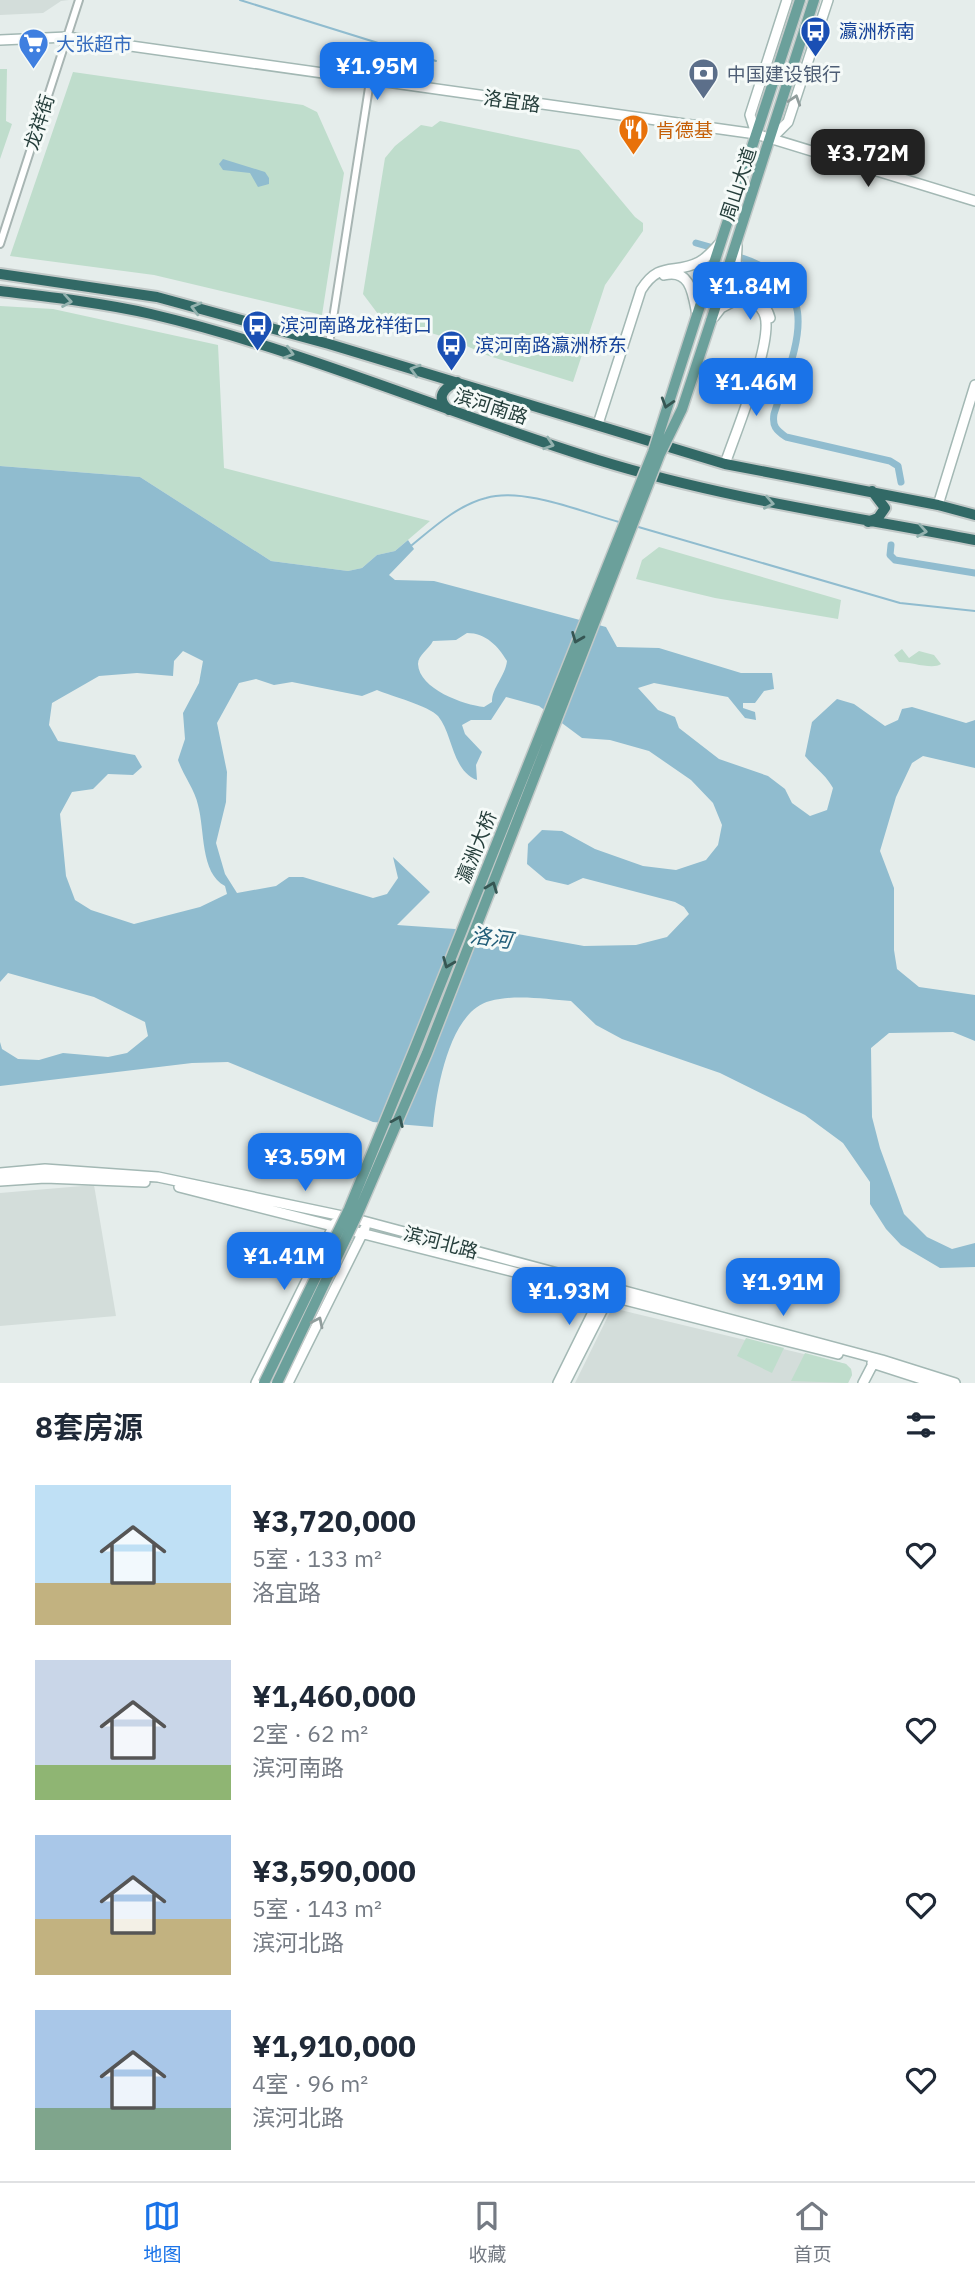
<!DOCTYPE html>
<html lang="zh">
<meta charset="utf-8">
<style>
:root{--surface:#fff;--page:#f2f2f3;--text:#1f2937;--muted:#747a83;--line:#e0e1e3;--accent:#1a73e8}
body{margin:0;font-family:"IBM Plex Sans","Noto Sans SC",sans-serif;background:var(--page);color:var(--text);height:100vh;display:flex;flex-direction:column;font-size:26px;white-space:nowrap}
*{box-sizing:border-box;margin:0}
p{font-size:23px;color:var(--muted)}
.icon{flex:none;width:38px;height:38px;fill:none;stroke:currentColor;stroke-width:2;stroke-linecap:round;stroke-linejoin:round}
.map{position:relative;height:1383px;overflow:hidden}
.panel{display:flex;flex-direction:column;background:var(--surface);flex:1}
.panel>*{flex:none}
.price{position:absolute;translate:-50% -60px;padding:0 16px;border-radius:14px;background:var(--accent);color:#fff;font-size:23px;line-height:46px;filter:drop-shadow(0 2px 4px #0008)}
.price::after{content:'';position:absolute;left:50%;top:42px;width:21px;height:16px;margin-left:-10px;background:inherit;clip-path:polygon(0 0,100% 0,50% 100%)}
.price.current{background:#222;color:#fff}
ul{padding:0;list-style:none}
li{display:flex;align-items:center;gap:21px;height:175px;padding:0 35px}
li span{display:grid;place-items:center;flex:none;width:196px;height:140px;border-radius:0px;color:#555}
li>.icon{margin-inline-start:auto}
span .icon{width:84px;height:84px;fill:#fffc;stroke-width:1}
li b{font-size:30px}
h2{display:flex;justify-content:space-between;align-items:center;height:84px;padding:0 35px;font-size:30px}
.tab-bar{display:flex;justify-content:space-around;align-items:center;height:98px;border-top:2px solid var(--line);background:var(--surface);font-size:19px;color:var(--muted)}
.tab-bar a{display:grid;justify-items:center;gap:4px}
.tab-bar .current{color:var(--accent)}
.map>svg:first-child{display:block}
</style>
<div class="map">
<svg width="975" height="1383" viewBox="0 0 975 1383">
<rect width="100%" height="100%" fill="#e5edeb"/>
<path fill="#d3ddda" d="M0,0h69l-8,1 -18,12 -43,2z
M94,1185l22,131 -116,10v-133z
M612,1308l234,56 5,5 1,6 -4,8h-273z"/>
<path fill="#bfddcc" d="M0,69h7l-1,52 6,3 -12,35z
M73,72l230,33 14,7 27,61 -22,142 -168,-40 -144,-19z
M440,121l139,29 56,67 8,6v8l-38,54 -32,97 -84,-26 -38,-17 -70,-21 -18,-24 22,-136 10,-12 26,-21 11,2z
M0,306l53,3 165,36 6,123 206,53 -35,30 -18,4 -15,13 -14,3 -77,-10 -131,-84 -140,-11z
M659,547l182,53 -3,19 -123,-21 -79,-19 6,-19z
M902,649l7,9 10,-7 15,4 7,9c-8,6 -30,-2 -42,-2l-5,-7z
M746,1338l38,10 -12,25 -35,-17z
M805,1353l41,11 5,5 1,6 -4,8 -57,-2z"/>
<path fill="#90bccf" fill-rule="evenodd" d="M223,159l42,13 4,6v6l-11,3 -8,-14 -27,-3 -4,-6z
M0,466l140,11 131,84 77,10 14,-3 15,-13 18,-4 13,-11 6,9 -25,26 6,5 39,1 172,46 11,20 42,1 82,25h31l2,16 -10,2 -9,12h-12v5l12,4 1,8 -11,-2 -17,-21 -74,-14 -16,5 20,22 17,7 4,11 40,31 49,17 17,13 7,14 18,13 17,-6 6,-22c-7,-13 -18,-20 -28,-32l7,-34 25,-23 17,5 31,22 13,-6 4,-11 10,-2 54,16 9,-3v48l-52,-12 -11,7 -16,34 -16,54 14,37v62l3,19 22,18 56,8v46l-22,-9 -64,1 -18,15 1,69 8,31 24,66 23,23 25,12 23,-6v24l-35,1 -39,-23 -15,-16 -16,-25v-22l-27,-39 -38,-28 -85,-42 -98,-34 -26,-14 -25,-24c-25,-2 -56,-7 -81,0 -41,10 -54,91 -57,126l-60,-5 -145,-60 -36,1 -192,23v-44l2,7 16,10 21,1 24,-7 45,4 19,-4 21,-17 -3,-14 -51,-25 -86,-24 -8,9zM467,633c19,0 31,13 40,28 -2,16 -15,26 -15,41l-8,5c-20,-2 -65,-18 -66,-43 0,-9 11,-15 15,-23l23,-1zM183,651l20,10 -4,22 -16,30 2,26 -7,21c5,15 17,30 20,45 7,25 2,68 27,81l2,8 -27,13 -66,17 -43,-14 -16,-10 -9,-24 -6,-62 12,-22 21,-3 15,-15 25,1 9,-8 -7,-12 -77,-14 -9,-16 3,-22 47,-27 38,-3 36,3 1,-15zM256,679l18,6 18,-3 70,14 15,-6c14,6 52,16 61,26 15,18 14,55 39,64l-1,-15 6,-13 -17,-18 -3,-9 9,-5h20l15,-23 33,9 43,32 28,2 39,11 42,29 22,23 9,22 -4,20 -12,15 -30,10 -33,-4 -48,-17 -33,-18 -20,-1 -14,14 -1,20 19,16 22,5 15,-7 92,24 9,5 5,7 -22,23 -31,8 -52,1 -72,-13 -115,-8 33,-33 -37,-35 5,21 -11,16 -14,4 -70,-21h-14l-13,9 -39,7 -12,-19 -9,-31 10,-41 1,-30 -10,-49 22,-40z"/>
<g fill="none" stroke-linecap="round" stroke-linejoin="round">
<path stroke="#90bccf" stroke-width="2" d="M240,0l196,61
M635,526l265,77 75,8
M412,545c22,-18 46,-40 74,-47 37,-11 96,14 133,24"/>
<path stroke="#90bccf" stroke-width="7" d="M696,243l14,4
M739,257c90,28 56,91 35,157 -2,12 2,16 12,23l104,24 8,5 3,16
M891,545l-1,10 5,5 80,13"/>
<defs>
<path id="street" d="M0,244l79,-244
M329,344l41,-263"/>
<path id="secondary" d="M0,40l67,-3 689,97 219,67
M756,134l-6,-19 37,-115
M772,138l16,-16 40,-122
M737,246c0,8 -2,17 0,24 5,21 28,28 33,48
M664,275c27,-7 29,20 33,40
M714,317l7,-9 19,-10c11,2 21,6 25,18 8,27 -30,118 -40,148
M598,424l43,-134c19,-30 33,-15 58,-28 8,-4 15,-13 21,-19
M938,505l37,-120
M0,1173l45,-4 113,8 194,41 530,142 73,23
M0,1181l45,-3 100,4
M179,1187l659,167
M872,1363l62,20
M256,1383l79,-160
M288,1383l77,-155
M558,1383l46,-93
M565,1383l47,-92
M863,1383l12,-23"/>
<path id="primary" d="M697,315l103,-315
M711,321l103,-321"/>
<path id="highway" d="M0,274l157,23 172,47 396,120 213,41 37,10
M0,291c50,6 103,12 151,23 153,36 298,100 447,146 123,38 251,56 377,80
M449,410c-14,-12 -6,-22 8,-28
M868,522l10,-4 7,-10 -13,-17"/>
</defs>
<use href="#street" stroke="#a8b5b3" stroke-width="10"/>
<use href="#secondary" stroke="#a3b8b4" stroke-width="12"/>
<use href="#primary" stroke="#c2c9c8" stroke-width="13"/>
<use href="#highway" stroke="#c2c9c8" stroke-width="14"/>
<use href="#street" stroke="#fff" stroke-width="6"/>
<use href="#secondary" stroke="#fff" stroke-width="9"/>
<use href="#primary" stroke="#6ba09b" stroke-width="10"/>
<use href="#highway" stroke="#326966" stroke-width="10"/>
<defs>
<path id="primary-bridge" d="M264,1383l85,-174 66,-161 238,-596 44,-137
M277,1383l81,-170 69,-160 233,-599 22,-45 29,-88"/>
</defs>
<use href="#primary-bridge" stroke="#c2c9c8" stroke-width="13" stroke-linecap="butt"/>
<use href="#primary-bridge" stroke="#6ba09b" stroke-width="10"/>
</g>
<defs><path id="oneway-chevron" d="M-2-3.5L2.5 0L-2 3.5" fill="none" stroke-width="1.6" stroke-linecap="round" stroke-linejoin="round" transform="scale(1.75)"/></defs>
<g stroke="#929e9d">
<use href="#oneway-chevron" transform="translate(795 100) rotate(-72)"/>
<use href="#oneway-chevron" transform="translate(318 1322) rotate(-64)"/>
</g>
<g stroke="#94b2af">
<use href="#oneway-chevron" transform="translate(67 301) rotate(9)"/>
<use href="#oneway-chevron" transform="translate(196 308) rotate(-165)"/>
<use href="#oneway-chevron" transform="translate(289 353) rotate(16)"/>
<use href="#oneway-chevron" transform="translate(415 370) rotate(-164)"/>
<use href="#oneway-chevron" transform="translate(549 444) rotate(18)"/>
<use href="#oneway-chevron" transform="translate(769 503) rotate(11)"/>
<use href="#oneway-chevron" transform="translate(922 531) rotate(10)"/>
</g>
<g stroke="#365653">
<use href="#oneway-chevron" transform="translate(667 403) rotate(107)"/>
<use href="#oneway-chevron" transform="translate(577 638) rotate(112)"/>
<use href="#oneway-chevron" transform="translate(492 887) rotate(-69)"/>
<use href="#oneway-chevron" transform="translate(448 963) rotate(112)"/>
<use href="#oneway-chevron" transform="translate(398 1121) rotate(-67)"/>
</g>
<defs>
<symbol id="bus-pin" viewBox="-11 -11 22 30"><path d="M0 17L-7.5 6A9.5 9.5 0 1 1 7.5 6Z" fill="#1a4fb4" stroke="#f5faf8"/><path d="M-5-6H5V4H4V6H2V4H-2V6H-4V4H-5ZM-3.5-4V0h7V-4ZM-3.5 1.2v1.5H-2V1.2ZM2 1.2v1.5H3.5V1.2Z" fill="#fff"/></symbol>
<symbol id="supermarket-pin" viewBox="-11 -11 22 30"><path d="M0 17L-7.5 6A9.5 9.5 0 1 1 7.5 6Z" fill="#3f7fe0" stroke="#f5faf8"/><path d="M-6-5.5h2.5l.6 2H6L4.5 2H-2.5L-4.4-4H-6ZM-1.5 3.2a1.3 1.3 0 1 0 .1 0ZM3 3.2a1.3 1.3 0 1 0 .1 0Z" fill="#fff"/></symbol>
<symbol id="bank-pin" viewBox="-11 -11 22 30"><path d="M0 17L-7.5 6A9.5 9.5 0 1 1 7.5 6Z" fill="#5c6f8a" stroke="#f5faf8"/><path d="M-6-4H6V4H-6ZM0-2.3a2.3 2.3 0 1 0 0 4.6a2.3 2.3 0 1 0 0-4.6Z" fill="#fff"/></symbol>
<symbol id="restaurant-pin" viewBox="-11 -11 22 30"><path d="M0 17L-7.5 6A9.5 9.5 0 1 1 7.5 6Z" fill="#e8710a" stroke="#f5faf8"/><path d="M-5-6h1v4h1v-4h1v4h1v-4h1v5L-1.5 .5V6h-2V.5L-5-1ZM5-6V6H3V1.5H1.5Q1.5-4 5-6Z" fill="#fff"/></symbol>
</defs>
<g fill-rule="evenodd">
<use href="#bus-pin" x="798" y="14" width="35" height="47"/>
<use href="#supermarket-pin" x="16" y="26" width="35" height="47"/>
<use href="#bank-pin" x="686" y="56" width="35" height="47"/>
<use href="#restaurant-pin" x="616" y="112" width="35" height="47"/>
<use href="#bus-pin" x="240" y="308" width="35" height="47"/>
<use href="#bus-pin" x="434" y="328" width="35" height="47"/>
</g>
<g text-anchor="middle" stroke-width="6" stroke-linejoin="round" paint-order="stroke">
<g font-size="19" fill="#164399" stroke="#f5faf8" text-anchor="start">
<text x="839" y="38">瀛洲桥南</text>
<text x="280" y="332">滨河南路龙祥街口</text>
<text x="475" y="352">滨河南路瀛洲桥东</text>
</g>
<g font-size="19" fill="#366cbe" stroke="#f5faf8" text-anchor="start">
<text x="56" y="51">大张超市</text>
</g>
<g font-size="19" fill="#4e5e75" stroke="#f5faf8" text-anchor="start">
<text x="727" y="81">中国建设银行</text>
</g>
<g font-size="19" fill="#253e3b" stroke="#f5faf8">
<text transform="translate(512 101) rotate(8)" y="7">洛宜路</text>
<text transform="translate(39 122) rotate(-72)" y="7">龙祥街</text>
<text transform="translate(738 184) rotate(-72)" y="7">周山大道</text>
<text transform="translate(491 406) rotate(18)" y="7">滨河南路</text>
<text transform="translate(476 847) rotate(-68)" y="7">瀛洲大桥</text>
<text transform="translate(441 1242) rotate(15)" y="7">滨河北路</text>
</g>
<g font-size="19" fill="#c56008" stroke="#f5faf8" text-anchor="start">
<text x="656" y="137">肯德基</text>
</g>
<g font-size="21" font-style="italic" fill="#215d78" stroke="#f5faf8">
<text transform="translate(491 938) rotate(8)" y="7">洛河</text>
</g>
</g>
</svg>
<b class="price" style="left:377px;top:102px">¥1.95M</b>
<b class="price current" style="left:868px;top:189px">¥3.72M</b>
<b class="price" style="left:750px;top:322px">¥1.84M</b>
<b class="price" style="left:756px;top:418px">¥1.46M</b>
<b class="price" style="left:305px;top:1193px">¥3.59M</b>
<b class="price" style="left:284px;top:1292px">¥1.41M</b>
<b class="price" style="left:783px;top:1318px">¥1.91M</b>
<b class="price" style="left:569px;top:1327px">¥1.93M</b>
</div>
<section class="panel">
<h2>8套房源<svg class="icon" aria-label="filters" viewBox="0 0 24 24"><path d="M4 7h16M4 17h16"/><circle cx="9" cy="7" r="2"/><circle cx="15" cy="17" r="2"/></svg></h2>
<ul>
<li><span style="background:linear-gradient(#bfe0f5 70%,#c2b280 0)"><svg class="icon" aria-label="home" viewBox="0 0 24 24"><path d="M3 11l9-7 9 7M6 9v11h12V9"/></svg></span><div><b>¥3,720,000</b><p>5室 · 133 m²</p><p>洛宜路</p></div><svg class="icon" aria-label="heart" viewBox="0 0 24 24"><path d="M12 20l-8-8c-3-5 5-10 8-4 3-6 11-1 8 4z"/></svg></li>
<li><span style="background:linear-gradient(#c9d6e8 75%,#8fb573 0)"><svg class="icon" aria-label="home" viewBox="0 0 24 24"><path d="M3 11l9-7 9 7M6 9v11h12V9"/></svg></span><div><b>¥1,460,000</b><p>2室 · 62 m²</p><p>滨河南路</p></div><svg class="icon" aria-label="heart" viewBox="0 0 24 24"><path d="M12 20l-8-8c-3-5 5-10 8-4 3-6 11-1 8 4z"/></svg></li>
<li><span style="background:linear-gradient(#a9c7e8 60%,#c2b280 0)"><svg class="icon" aria-label="home" viewBox="0 0 24 24"><path d="M3 11l9-7 9 7M6 9v11h12V9"/></svg></span><div><b>¥3,590,000</b><p>5室 · 143 m²</p><p>滨河北路</p></div><svg class="icon" aria-label="heart" viewBox="0 0 24 24"><path d="M12 20l-8-8c-3-5 5-10 8-4 3-6 11-1 8 4z"/></svg></li>
<li><span style="background:linear-gradient(#a9c7e8 70%,#7fa58c 0)"><svg class="icon" aria-label="home" viewBox="0 0 24 24"><path d="M3 11l9-7 9 7M6 9v11h12V9"/></svg></span><div><b>¥1,910,000</b><p>4室 · 96 m²</p><p>滨河北路</p></div><svg class="icon" aria-label="heart" viewBox="0 0 24 24"><path d="M12 20l-8-8c-3-5 5-10 8-4 3-6 11-1 8 4z"/></svg></li>
</ul>
</section>
<nav class="tab-bar">
<a class="current"><svg class="icon" aria-label="map" viewBox="0 0 24 24"><path d="M3 6l6-2 6 2 6-2v14l-6 2-6-2-6 2zM9 4v14M15 6v14"/></svg>地图</a>
<a><svg class="icon" aria-label="saved" viewBox="0 0 24 24"><path d="M7 4h10v16l-5-4-5 4z"/></svg>收藏</a>
<a><svg class="icon" aria-label="home" viewBox="0 0 24 24"><path d="M3 11l9-7 9 7M6 9v11h12V9"/></svg>首页</a>
</nav>
